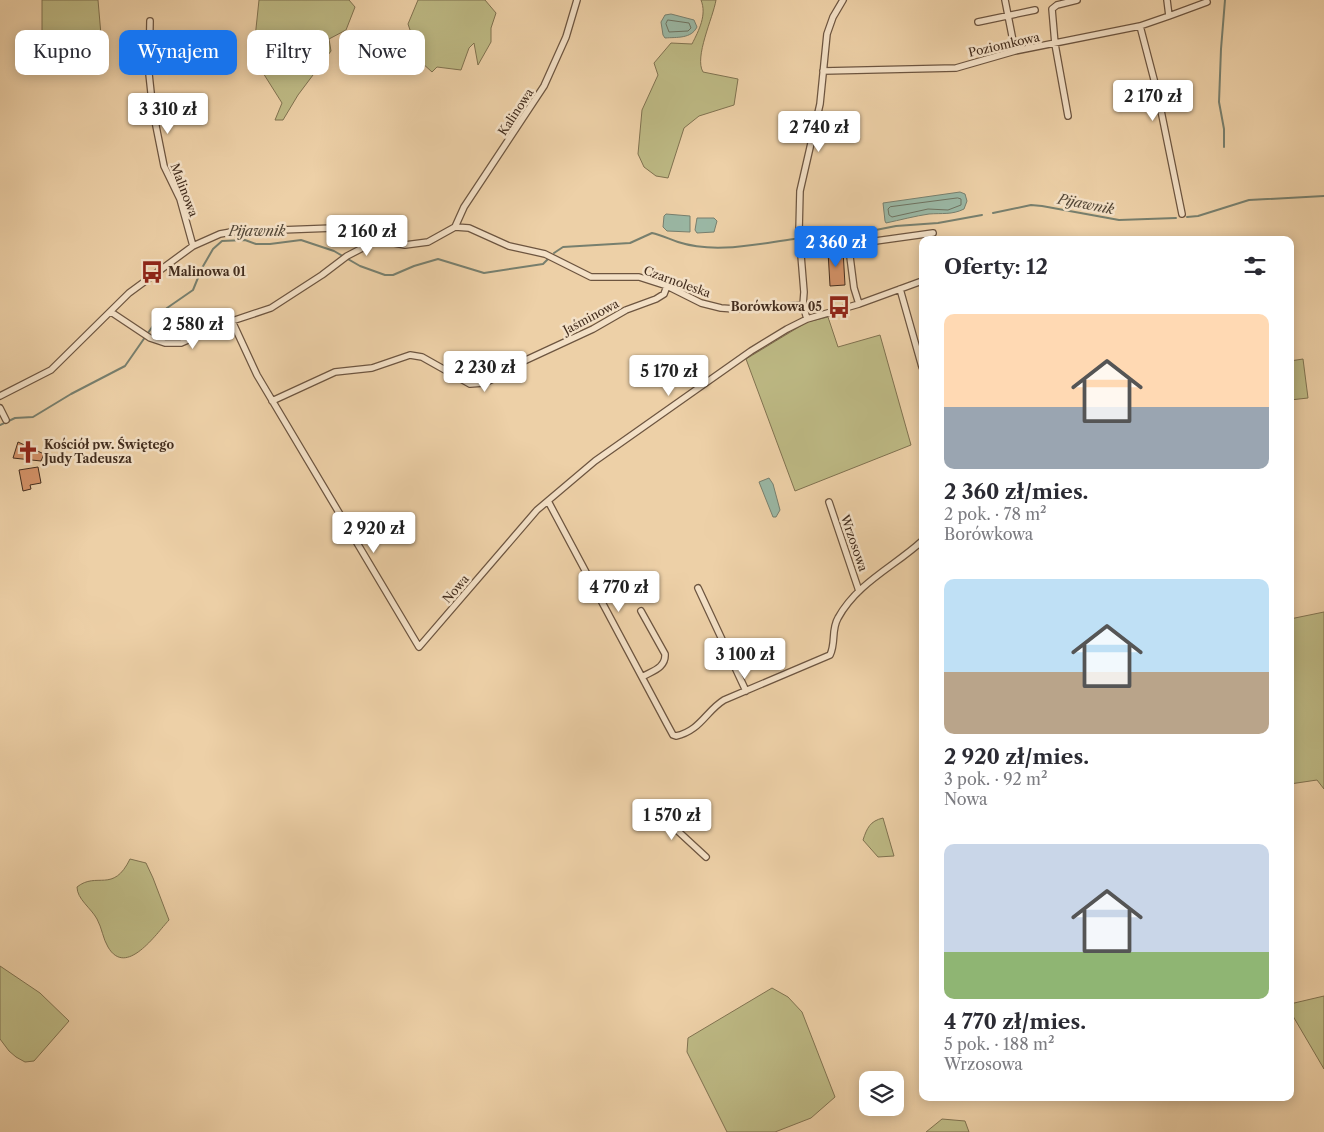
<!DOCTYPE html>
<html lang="pl">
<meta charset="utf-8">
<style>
:root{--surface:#fff;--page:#f7f7f7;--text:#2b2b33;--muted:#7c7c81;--accent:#1a73e8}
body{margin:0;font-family:"Libre Caslon Text",serif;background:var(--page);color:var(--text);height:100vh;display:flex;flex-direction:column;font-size:19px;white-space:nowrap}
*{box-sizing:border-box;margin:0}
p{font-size:16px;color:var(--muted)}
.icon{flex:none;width:28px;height:28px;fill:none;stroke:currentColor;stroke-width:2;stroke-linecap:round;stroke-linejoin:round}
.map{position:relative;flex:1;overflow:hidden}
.sheet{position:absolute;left:919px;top:236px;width:375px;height:865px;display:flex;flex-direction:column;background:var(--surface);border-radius:10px;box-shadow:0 2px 12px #0003}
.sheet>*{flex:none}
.top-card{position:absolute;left:15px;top:30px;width:475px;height:45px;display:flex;gap:10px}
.tools{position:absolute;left:859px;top:1071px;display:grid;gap:10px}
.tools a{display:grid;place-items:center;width:45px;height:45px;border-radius:10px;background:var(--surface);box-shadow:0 2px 12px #0003;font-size:25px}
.price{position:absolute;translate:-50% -42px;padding:0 11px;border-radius:5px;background:#fff;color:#222;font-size:16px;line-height:32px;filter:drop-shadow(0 1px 2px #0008)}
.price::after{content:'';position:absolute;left:50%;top:30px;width:15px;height:11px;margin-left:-8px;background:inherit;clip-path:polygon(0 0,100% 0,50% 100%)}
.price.on{background:var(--accent);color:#fff}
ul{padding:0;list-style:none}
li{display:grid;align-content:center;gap:10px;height:265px;padding:0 25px}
li span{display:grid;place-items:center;height:155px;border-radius:10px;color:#555}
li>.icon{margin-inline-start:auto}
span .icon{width:90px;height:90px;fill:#fffc;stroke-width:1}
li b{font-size:21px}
h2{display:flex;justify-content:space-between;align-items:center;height:60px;padding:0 25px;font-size:21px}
.tag{padding:0 18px;border-radius:10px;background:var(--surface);box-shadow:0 2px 12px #0003;font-size:18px;line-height:45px}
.tag.on{background:var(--accent);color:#fff}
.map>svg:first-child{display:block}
</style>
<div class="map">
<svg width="1324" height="1132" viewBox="0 0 1324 1132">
<rect width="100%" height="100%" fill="#edd0a7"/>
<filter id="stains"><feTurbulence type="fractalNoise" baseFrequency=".004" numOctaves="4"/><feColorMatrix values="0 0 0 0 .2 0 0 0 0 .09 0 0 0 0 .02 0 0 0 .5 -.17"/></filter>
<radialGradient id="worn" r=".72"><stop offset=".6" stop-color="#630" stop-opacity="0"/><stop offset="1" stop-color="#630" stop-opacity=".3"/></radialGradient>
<path fill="#bdb984" stroke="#807250" d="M42,0h56l3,35 -27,19 -52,3 -1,-11 21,-3z
M259,0h90l6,7 -9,23 -17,9 2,12 -33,44 -15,25h-8l7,-17 -29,-46z
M418,0h67l11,13 -5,15v14l-13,23 -4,-22 -5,5 -8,22 -24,-3 -5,5 -11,-10 -13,-38z
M701,0h15c-3,18 -22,57 -13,72l35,7 -4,26 -35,11 -15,12 -16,50 -12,-2 -12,-9 -6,-13 4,-44 16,-35 -4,-12 17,-20 21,1c7,-14 15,-29 9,-44z
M828,317l10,30 42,-12 31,110 -116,46 -49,-132 61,-37z
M1303,359l5,39 -18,2v-39z
M1324,612v177l-7,-9 -27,4v-165z
M883,818l11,38 -16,1 -15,-17c4,-12 7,-19 20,-22z
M130,859l16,4 7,15 16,42c-13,14 -43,58 -61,27 -5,-8 -6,-19 -11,-28 -6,-11 -20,-20 -20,-32 20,-16 36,7 53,-28z
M0,966l40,27 29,28 -35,40 -9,1 -9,-5 -7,-6 -9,-12z
M772,988l16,9 14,15 33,85 -24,21 -36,14h-48l-40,-80 1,-14z
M1324,996v73l-34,-58v-7z
M942,1119l23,2 4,11h-43z"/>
<path fill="#9ab7a4" stroke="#777f6e" d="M671,14l23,6 3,7c-6,12 -20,10 -32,11l-2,-3 -2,-13 4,-7z
M960,192l5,2 2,7 -3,8c-12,6 -22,4 -35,5 -14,2 -29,6 -43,9l-1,-2 -2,-18z
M666,214l24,2v16l-23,-1 -4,-4 1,-11z
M697,218h17l3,3 -3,11 -17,1 -2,-3z
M769,478l4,6 7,26 -4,7h-3l-14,-35z"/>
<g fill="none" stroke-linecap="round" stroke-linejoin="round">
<path stroke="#6e7260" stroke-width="1" d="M668,20l21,3 2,5 -3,3 -19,1 -3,-8z
M958,198l3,1v6l-13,5 -20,-1 -36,8 -3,-2 -1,-6 2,-2z"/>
<path stroke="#777f6e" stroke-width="2" d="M1224,147v-18l-5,-27 2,-53 4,-49
M993,213l38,-8 11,1 77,14 57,-2
M1187,217l11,-1 51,-16 75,-4
M804,238h31l61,-12 42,-3 44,-8
M554,253l9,-6 67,-4 22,-10c9,2 17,6 26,9 37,12 78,2 116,-3
M0,425l15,-7 18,-1 38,-23 54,-28 32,-46 10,-12 26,-18 9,-22 11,-19 9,-8 23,-1 11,4h14l31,-4 33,11 26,15 25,9h8l21,-9 24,-7 46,14 59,-9 5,-5"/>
</g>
<path fill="#d59369" stroke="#422c1d" d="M843,250l2,35 -15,1 -2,-35z
M18,442l26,12 -3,7 -28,-3z
M38,467l3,16 -11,2 1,4 -8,2 -4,-21z"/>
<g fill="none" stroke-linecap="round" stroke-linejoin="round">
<defs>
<path id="minor" d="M1005,0l10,51
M1169,16l38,-14
M150,21l-1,53 4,37 11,55 16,33 13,47
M978,22l57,-12
M1140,26l17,65 25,123
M823,71l133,-3 59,-17 125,-25 29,-10 -2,-16
M1068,116l-13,-72 -3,-35 5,-4 20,-5
M455,227l9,-20 80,-121 22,-49 11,-37
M900,289l22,78
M859,304l-5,-16 -5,-39 5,-5 79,-11
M111,312l39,26 15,5h16l51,-22 39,-13 51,-33 25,-19 31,-16
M807,319l-4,-14 1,-13 -5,-61 1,-40 20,-87 7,-70 6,-17 10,-17
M232,321l25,54 162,272 118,-137 58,-49 156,-110 36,-22 20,-10 52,-15 63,-23
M0,396l51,-26 78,-77 64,-47 27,-12 11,-2 103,-4 11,1 33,11 27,5 23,-3 27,-15 14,1 40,18 36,8 46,23h48l28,9 34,17 20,5 14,1 68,-4
M272,401l63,-29 37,-4 38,-13 12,2 48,27 14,-1 11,-5 16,-11 82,-38 33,-19 30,-11 8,-5 3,-8
M0,408l6,12
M548,501l119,223 6,11 3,1c24,-5 30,-25 48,-36l106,-45c6,-12 1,-25 8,-37 19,-35 57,-52 84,-77
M829,502l30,89
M698,588l48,103
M641,611l24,43c1,14 -13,17 -23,23
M654,809l52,48"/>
</defs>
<use href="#minor" stroke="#6d5540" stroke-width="8"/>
<use href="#minor" stroke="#f3e0c6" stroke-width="5.5"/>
</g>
<defs>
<symbol id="bus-bare" viewBox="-9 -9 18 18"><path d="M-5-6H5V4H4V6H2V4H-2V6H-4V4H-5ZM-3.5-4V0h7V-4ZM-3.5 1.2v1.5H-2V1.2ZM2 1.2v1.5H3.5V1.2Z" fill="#8f2418" stroke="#f3e0c6" stroke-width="2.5" paint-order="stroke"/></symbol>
<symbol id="church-bare" viewBox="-9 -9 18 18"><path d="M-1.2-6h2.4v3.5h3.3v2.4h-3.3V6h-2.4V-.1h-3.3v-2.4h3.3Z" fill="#8f2418" stroke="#f3e0c6" stroke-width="2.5" paint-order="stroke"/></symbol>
</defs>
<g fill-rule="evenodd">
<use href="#bus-bare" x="136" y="256" width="32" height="32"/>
<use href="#bus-bare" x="823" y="291" width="32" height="32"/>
<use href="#church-bare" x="12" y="436" width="32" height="32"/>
</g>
<g text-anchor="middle" stroke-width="5" stroke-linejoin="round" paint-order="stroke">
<g font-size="12" fill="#422c1d" stroke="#f3e0c6">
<text transform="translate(1004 45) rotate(-13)" y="4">Poziomkowa</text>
<text transform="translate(516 112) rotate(-57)" y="4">Kalinowa</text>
<text transform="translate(184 190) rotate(69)" y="4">Malinowa</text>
<text transform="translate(677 282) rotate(20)" y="4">Czarnoleska</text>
<text transform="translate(591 317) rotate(-28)" y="4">Jaśminowa</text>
<text transform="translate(854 543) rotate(71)" y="4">Wrzosowa</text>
<text transform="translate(456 589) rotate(-49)" y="4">Nowa</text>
</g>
<g font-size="12" font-weight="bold" fill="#422c1d" stroke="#f3e0c6" text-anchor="start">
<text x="168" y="276">Malinowa 01</text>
<text x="822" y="311" text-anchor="end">Borówkowa 05</text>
<text x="44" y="449">Kościół pw. Świętego<tspan x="44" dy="14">Judy Tadeusza</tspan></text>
</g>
<g font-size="14" font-style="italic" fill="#544838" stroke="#f3e0c6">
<text transform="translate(1086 204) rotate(11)" y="5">Pijawnik</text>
<text x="257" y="236">Pijawnik</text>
</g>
</g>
<rect width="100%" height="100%" filter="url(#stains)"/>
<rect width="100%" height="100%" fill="url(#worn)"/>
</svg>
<div class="tools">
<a><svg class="icon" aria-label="layers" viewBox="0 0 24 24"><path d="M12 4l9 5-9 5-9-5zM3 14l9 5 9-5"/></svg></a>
</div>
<b class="price" style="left:1153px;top:122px">2 170 zł</b>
<b class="price" style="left:168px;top:135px">3 310 zł</b>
<b class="price" style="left:819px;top:153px">2 740 zł</b>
<b class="price" style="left:367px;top:257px">2 160 zł</b>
<b class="price on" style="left:836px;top:268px">2 360 zł</b>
<b class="price" style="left:193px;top:350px">2 580 zł</b>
<b class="price" style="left:485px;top:393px">2 230 zł</b>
<b class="price" style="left:669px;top:397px">5 170 zł</b>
<b class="price" style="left:374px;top:554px">2 920 zł</b>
<b class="price" style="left:619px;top:613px">4 770 zł</b>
<b class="price" style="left:745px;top:680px">3 100 zł</b>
<b class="price" style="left:672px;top:841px">1 570 zł</b>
<div class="top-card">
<a class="tag">Kupno</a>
<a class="tag on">Wynajem</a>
<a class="tag">Filtry</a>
<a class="tag">Nowe</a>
</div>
<section class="sheet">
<h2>Oferty: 12<svg class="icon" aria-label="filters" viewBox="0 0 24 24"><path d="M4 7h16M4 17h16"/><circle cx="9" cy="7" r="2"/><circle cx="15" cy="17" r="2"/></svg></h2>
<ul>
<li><span style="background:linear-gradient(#ffd9b3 60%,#9aa5b1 0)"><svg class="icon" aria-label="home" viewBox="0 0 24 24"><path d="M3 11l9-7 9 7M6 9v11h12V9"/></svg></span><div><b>2 360 zł/mies.</b><p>2 pok. · 78 m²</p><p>Borówkowa</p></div></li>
<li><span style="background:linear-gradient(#bfe0f5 60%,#b9a48a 0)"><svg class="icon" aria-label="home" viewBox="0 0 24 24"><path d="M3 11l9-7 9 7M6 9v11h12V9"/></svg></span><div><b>2 920 zł/mies.</b><p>3 pok. · 92 m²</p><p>Nowa</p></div></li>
<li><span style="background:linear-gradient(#c9d6e8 70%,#8fb573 0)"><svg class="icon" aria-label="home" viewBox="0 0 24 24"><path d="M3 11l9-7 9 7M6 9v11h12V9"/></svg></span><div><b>4 770 zł/mies.</b><p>5 pok. · 188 m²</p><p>Wrzosowa</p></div></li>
</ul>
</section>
</div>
